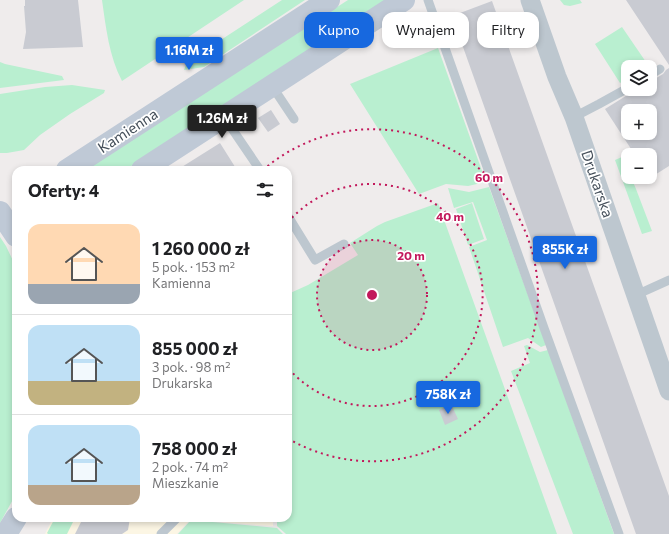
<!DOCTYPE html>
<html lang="pl">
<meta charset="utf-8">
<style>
:root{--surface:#fff;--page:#f2f2f2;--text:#202124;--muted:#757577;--line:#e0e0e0;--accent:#1768df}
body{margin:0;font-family:Commissioner,sans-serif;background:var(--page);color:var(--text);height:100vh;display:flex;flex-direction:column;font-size:15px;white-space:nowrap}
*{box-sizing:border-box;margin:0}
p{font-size:13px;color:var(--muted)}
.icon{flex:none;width:22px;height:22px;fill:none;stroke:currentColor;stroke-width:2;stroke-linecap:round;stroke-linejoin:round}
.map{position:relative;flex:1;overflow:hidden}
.details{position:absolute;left:12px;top:166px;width:280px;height:356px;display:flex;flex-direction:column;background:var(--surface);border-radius:12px;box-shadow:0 2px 6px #0003}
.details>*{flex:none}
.banner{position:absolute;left:304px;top:12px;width:305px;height:36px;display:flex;gap:8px}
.buttons{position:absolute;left:621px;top:60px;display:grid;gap:8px}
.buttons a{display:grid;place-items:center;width:36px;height:36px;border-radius:8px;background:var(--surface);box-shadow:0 2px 6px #0003;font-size:20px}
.price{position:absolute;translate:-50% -34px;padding:0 9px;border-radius:4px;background:var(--accent);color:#fff;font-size:13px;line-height:26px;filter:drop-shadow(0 1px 2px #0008)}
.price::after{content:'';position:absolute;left:50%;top:24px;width:12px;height:9px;margin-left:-6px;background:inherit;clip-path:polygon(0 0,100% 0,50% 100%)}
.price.on{background:#222;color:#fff}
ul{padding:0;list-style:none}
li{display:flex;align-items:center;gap:12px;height:100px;padding:0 16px}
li+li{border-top:1px solid var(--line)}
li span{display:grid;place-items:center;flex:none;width:112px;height:80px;border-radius:12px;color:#555}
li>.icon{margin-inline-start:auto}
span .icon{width:48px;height:48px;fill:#fffc;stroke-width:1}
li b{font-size:17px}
h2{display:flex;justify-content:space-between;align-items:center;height:48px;padding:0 16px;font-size:17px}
.pill{padding:0 14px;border-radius:12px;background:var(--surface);box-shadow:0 2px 6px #0003;font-size:14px;line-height:36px}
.pill.on{background:var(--accent);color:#fff}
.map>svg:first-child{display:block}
</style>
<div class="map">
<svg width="669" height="534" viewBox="0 0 669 534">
<rect width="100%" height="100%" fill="#efecec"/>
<path fill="#fcf6e4" d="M53,518h220v8l-83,-6 -13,14h-132z"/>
<path fill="#b9efd0" d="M102,0h142l-122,81c-13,-25 -16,-53 -20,-81z
M282,0h23l-101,67 -20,3 3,-8z
M348,0h38l-261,170h-41z
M560,0h20l2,3 -12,3 -6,-1z
M622,27l26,38 -4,2h-16v10l-8,6 -25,-39z
M438,48l48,134 -18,4 -22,-2 -27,10 -69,-110z
M0,62l5,2 57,12 2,4 -64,8z
M72,85l33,5 -1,3 -34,21 -30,21 -16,15 -17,3h-7v-59l45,-7z
M622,157l6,14v6h3l5,12 16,42 -10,3 -27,-74z
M489,187l57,158 -5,2 -13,-9 -25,9 -34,-100 18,-7 -14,-38 -19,6 -6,-20 21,4z
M438,203l119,331h-271l-9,-8v-8h11v-224l20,-9 50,-30 -8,-12 27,-17 8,-4z
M472,203l12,36 -16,6 -12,-36z
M0,237l6,9 10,21v227l-16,29z
M527,345l13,7 8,-2 66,184h-41l-62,-163 19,-8 -6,-17z
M55,518h20l-8,16h-19l-1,-1z
M191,520l86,8 6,6h-105z"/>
<path fill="#c9cbd2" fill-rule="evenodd" d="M25,0h53l5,47 -60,2 3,-17 -2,-26h1z
M626,0h43v65z
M492,1l177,495v38h-33l-184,-518z
M669,68v98l-19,12v-23h-15l-30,-46 32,-20h13v-8l3,-1 10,-6 3,-4zM628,111h22v22h-22z
M271,110l9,14 -12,8 -10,-14z
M220,143l17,27h-60z
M451,404l7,15 -13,6 -6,-15z
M83,518h47l-2,12 -6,4h-47z"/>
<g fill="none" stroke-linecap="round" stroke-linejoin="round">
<path stroke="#bdc7cf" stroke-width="9" d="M428,0l116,328 75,206
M650,75l10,-6
M272,86l22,33
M224,117l36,53
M574,117l25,-13 29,-16
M288,216l27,44 29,-16
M636,295l33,-15
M161,534l16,-16"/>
<path stroke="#bdc7cf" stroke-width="19" d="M530,0l27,77 17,40 95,274"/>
<path stroke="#bfc9d6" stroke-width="22" d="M67,170l262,-170
M142,170l262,-170
M0,212l16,24
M6,534l10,-16"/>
</g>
<circle cx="372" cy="295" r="55" fill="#c2185b" fill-opacity=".12"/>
<g fill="none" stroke="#c2185b" stroke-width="2" stroke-dasharray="2 4">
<circle cx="372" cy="295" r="55"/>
<path d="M288 222A111 111 0 1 1 288 368"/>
<path d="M263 170A166 166 0 1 1 289 439"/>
</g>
<g text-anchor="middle" stroke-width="3.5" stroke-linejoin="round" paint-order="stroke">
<g font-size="15" fill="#454f5a" stroke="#fff">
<text transform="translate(128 131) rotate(-33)" y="5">Kamienna</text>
<text transform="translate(597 184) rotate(71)" y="5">Drukarska</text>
</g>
</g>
<circle cx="372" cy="295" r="6" fill="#c2185b" stroke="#fff" stroke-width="2"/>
<g font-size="12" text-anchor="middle" font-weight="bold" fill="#c2185b" stroke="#fff" stroke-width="3.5" stroke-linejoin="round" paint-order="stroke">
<text x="489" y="182">60 m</text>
<text x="450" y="221">40 m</text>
<text x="411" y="260">20 m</text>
</g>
</svg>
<div class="buttons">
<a><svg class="icon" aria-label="layers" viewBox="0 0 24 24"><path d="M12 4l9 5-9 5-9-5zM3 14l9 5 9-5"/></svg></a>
<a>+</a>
<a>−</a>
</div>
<b class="price" style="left:189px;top:71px">1.16M zł</b>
<b class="price on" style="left:222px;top:139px">1.26M zł</b>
<b class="price" style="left:565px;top:270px">855K zł</b>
<b class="price" style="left:448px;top:415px">758K zł</b>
<div class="banner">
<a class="pill on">Kupno</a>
<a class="pill">Wynajem</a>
<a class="pill">Filtry</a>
</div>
<section class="details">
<h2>Oferty: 4<svg class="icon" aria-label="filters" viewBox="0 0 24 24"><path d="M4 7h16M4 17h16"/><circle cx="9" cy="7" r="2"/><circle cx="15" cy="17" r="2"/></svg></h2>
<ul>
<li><span style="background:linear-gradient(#ffd9b3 75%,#9aa5b1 0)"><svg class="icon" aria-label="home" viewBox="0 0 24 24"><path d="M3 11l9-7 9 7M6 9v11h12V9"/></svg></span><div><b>1 260 000 zł</b><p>5 pok. · 153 m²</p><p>Kamienna</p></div></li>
<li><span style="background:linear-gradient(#bfe0f5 70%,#c2b280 0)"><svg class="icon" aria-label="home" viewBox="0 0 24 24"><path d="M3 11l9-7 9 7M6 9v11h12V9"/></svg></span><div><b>855 000 zł</b><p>3 pok. · 98 m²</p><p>Drukarska</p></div></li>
<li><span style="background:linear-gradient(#bfe0f5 75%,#b9a48a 0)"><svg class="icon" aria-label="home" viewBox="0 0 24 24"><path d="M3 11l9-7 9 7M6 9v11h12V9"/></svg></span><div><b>758 000 zł</b><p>2 pok. · 74 m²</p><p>Mieszkanie</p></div></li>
</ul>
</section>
</div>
